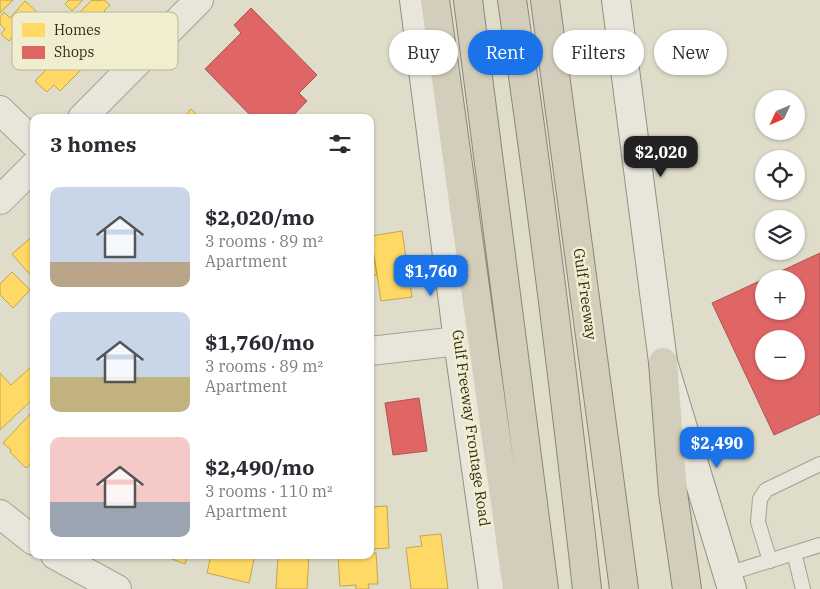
<!DOCTYPE html>
<meta charset="utf-8">
<style>
:root{--surface:#fff;--page:#f2f2f3;--text:#2b2b33;--muted:#7c7c81;--accent:#1a73e8}
body{margin:0;font-family:"IBM Plex Serif",serif;background:var(--page);color:var(--text);height:100vh;display:flex;flex-direction:column;font-size:19px;white-space:nowrap}
*{box-sizing:border-box;margin:0}
p{font-size:16px;color:var(--muted)}
.icon{flex:none;width:28px;height:28px;fill:none;stroke:currentColor;stroke-width:2;stroke-linecap:round;stroke-linejoin:round}
.map{position:relative;flex:1;overflow:hidden}
.panel{position:absolute;left:30px;top:114px;width:344px;height:445px;display:flex;flex-direction:column;background:var(--surface);border-radius:10px;box-shadow:0 1px 4px #0004}
.panel>*{flex:none}
.guide{position:absolute;left:389px;top:30px;width:356px;height:45px;display:flex;gap:10px}
.needle{width:32px;rotate:226deg}
.controls{position:absolute;left:755px;top:90px;display:grid;gap:10px}
.controls a{display:grid;place-items:center;width:50px;height:50px;border-radius:50%;background:var(--surface);box-shadow:0 1px 4px #0004;font-size:25px}
.price{position:absolute;translate:-50% -42px;padding:0 11px;border-radius:10px;background:var(--accent);color:#fff;font-size:16px;line-height:32px;filter:drop-shadow(0 1px 2px #0008)}
.price::after{content:'';position:absolute;left:50%;top:30px;width:15px;height:11px;margin-left:-8px;background:inherit;clip-path:polygon(0 0,100% 0,50% 100%)}
.price.current{background:#222;color:#fff}
ul{padding:0;list-style:none}
li{display:flex;align-items:center;gap:15px;height:125px;padding:0 20px}
li span{display:grid;place-items:center;flex:none;width:140px;height:100px;border-radius:10px;color:#555}
li>.icon{margin-inline-start:auto}
span .icon{width:60px;height:60px;fill:#fffc;stroke-width:1}
li b{font-size:21px}
h2{display:flex;justify-content:space-between;align-items:center;height:60px;padding:0 20px;font-size:21px}
.tag{padding:0 18px;border-radius:22px;background:var(--surface);box-shadow:0 1px 4px #0004;font-size:18px;line-height:45px}
.tag.current{background:var(--accent);color:#fff}
.map>svg:first-child{display:block}
</style>
<div class="map">
<svg width="820" height="589" viewBox="0 0 820 589">
<rect width="100%" height="100%" fill="#dfddca"/>
<path fill="#ffd966" stroke="#c1a550" d="M0,0h13l-13,13z
M69,0h14l-11,11 -7,-7z
M92,0l4,1 8,-1 6,5 -6,6 24,23 -7,6 -4,-5 -11,13 -23,-21 -5,4 -8,-9z
M25,1l23,21 -23,25 -12,-11 -4,5 -8,-7 4,-5 -5,-5v-7l4,-5 6,6z
M60,32l30,29 -30,30 -6,-6 -7,7 -12,-11 10,-10 -12,-11z
M191,109l9,9h-17z
M402,231l10,66 -31,4 -10,-65z
M34,235v44l-22,-25z
M370,236l7,39 -7,1z
M12,272l18,18 -17,18 -13,-13v-11z
M34,364v34l-34,32v-57l11,12z
M34,410v53l-1,-1 -7,6 -16,-16 1,-2 -8,-7z
M387,506l2,42 -19,1v-42z
M441,534l7,55h-37l-5,-41 16,-2 -2,-10z
M370,553h6l2,31h-10l1,5h-13v-4l-16,1 -2,-31h32z
M162,555h26l-3,9z
M211,555h44l-6,28 -42,-10z
M278,555h31l-2,34h-31z"/>
<path fill="#e06666" stroke="#ac5450" fill-rule="evenodd" d="M251,8l66,67 -18,18 8,8 -16,17h-38l-48,-49 36,-36 -7,-8z
M820,253v161l-46,21 -62,-132 52,-24v32h32v-32h-32zM764,339h32v32h-32z
M419,398l8,53 -34,4 -8,-52z"/>
<g fill="none" stroke-linecap="round" stroke-linejoin="round">
<defs>
<path id="service" d="M794,553l9,36
M770,561l-12,-39 2,-23 6,-9 54,-26
M727,574l93,-29"/>
<path id="minor" d="M0,110l34,33
M82,118l117,-118
M0,200l34,-34
M370,351l88,-10
M0,514l34,27
M55,555l62,34"/>
<path id="secondary" d="M414,0l44,341 35,248
M616,0l47,362 69,227"/>
<path id="motorway" d="M435,0l82,589
M468,0l76,589
M512,0c29,196 53,392 75,589
M545,0l79,589
M663,362l10,131 14,96"/>
</defs>
<use href="#service" stroke="#a4a194" stroke-width="16"/>
<use href="#minor" stroke="#a4a194" stroke-width="30"/>
<use href="#secondary" stroke="#949183" stroke-width="30"/>
<use href="#motorway" stroke="#8a877a" stroke-width="30"/>
<use href="#service" stroke="#e8e6db" stroke-width="14"/>
<use href="#minor" stroke="#e8e6db" stroke-width="28"/>
<use href="#secondary" stroke="#e8e6db" stroke-width="28"/>
<use href="#motorway" stroke="#d2cebb" stroke-width="28"/>
</g>
<g text-anchor="middle" stroke-width="5" stroke-linejoin="round" paint-order="stroke">
<g font-size="15" fill="#312b1d" stroke="#f1eed0">
<text transform="translate(585 294) rotate(82)" y="5">Gulf Freeway</text>
<text transform="translate(471 428) rotate(82)" y="5">Gulf Freeway Frontage Road</text>
</g>
</g>
<rect x="12" y="12" width="166" height="58" rx="8" fill="#f1eed0" stroke="#b7b49a" stroke-width="1"/>
<rect x="22" y="23" width="23" height="14" fill="#ffd966"/>
<rect x="22" y="46" width="23" height="13" fill="#e06666"/>
<g font-size="14" fill="#312b1d">
<text x="54" y="35">Homes</text>
<text x="54" y="57">Shops</text>
</g>
</svg>
<div class="controls">
<a><svg class="needle" viewBox="-14 -14 28 28"><path d="M0-13l5 13h-10z" fill="#e53935"/><path d="M0 13l5-13h-10z" fill="#7c7c81"/></svg></a>
<a><svg class="icon" aria-label="locate" viewBox="0 0 24 24"><circle cx="12" cy="12" r="6"/><path d="M12 2v4M12 18v4M2 12h4M18 12h4"/></svg></a>
<a><svg class="icon" aria-label="layers" viewBox="0 0 24 24"><path d="M12 4l9 5-9 5-9-5zM3 14l9 5 9-5"/></svg></a>
<a>+</a>
<a>−</a>
</div>
<b class="price current" style="left:661px;top:178px">$2,020</b>
<b class="price" style="left:431px;top:297px">$1,760</b>
<b class="price" style="left:717px;top:469px">$2,490</b>
<div class="guide">
<a class="tag">Buy</a>
<a class="tag current">Rent</a>
<a class="tag">Filters</a>
<a class="tag">New</a>
</div>
<section class="panel">
<h2>3 homes<svg class="icon" aria-label="filters" viewBox="0 0 24 24"><path d="M4 7h16M4 17h16"/><circle cx="9" cy="7" r="2"/><circle cx="15" cy="17" r="2"/></svg></h2>
<ul>
<li><span style="background:linear-gradient(#c9d6e8 75%,#b9a48a 0)"><svg class="icon" aria-label="home" viewBox="0 0 24 24"><path d="M3 11l9-7 9 7M6 9v11h12V9"/></svg></span><div><b>$2,020/mo</b><p>3 rooms · 89 m²</p><p>Apartment</p></div></li>
<li><span style="background:linear-gradient(#c9d6e8 65%,#c2b280 0)"><svg class="icon" aria-label="home" viewBox="0 0 24 24"><path d="M3 11l9-7 9 7M6 9v11h12V9"/></svg></span><div><b>$1,760/mo</b><p>3 rooms · 89 m²</p><p>Apartment</p></div></li>
<li><span style="background:linear-gradient(#f6c9c9 65%,#9aa5b1 0)"><svg class="icon" aria-label="home" viewBox="0 0 24 24"><path d="M3 11l9-7 9 7M6 9v11h12V9"/></svg></span><div><b>$2,490/mo</b><p>3 rooms · 110 m²</p><p>Apartment</p></div></li>
</ul>
</section>
</div>
